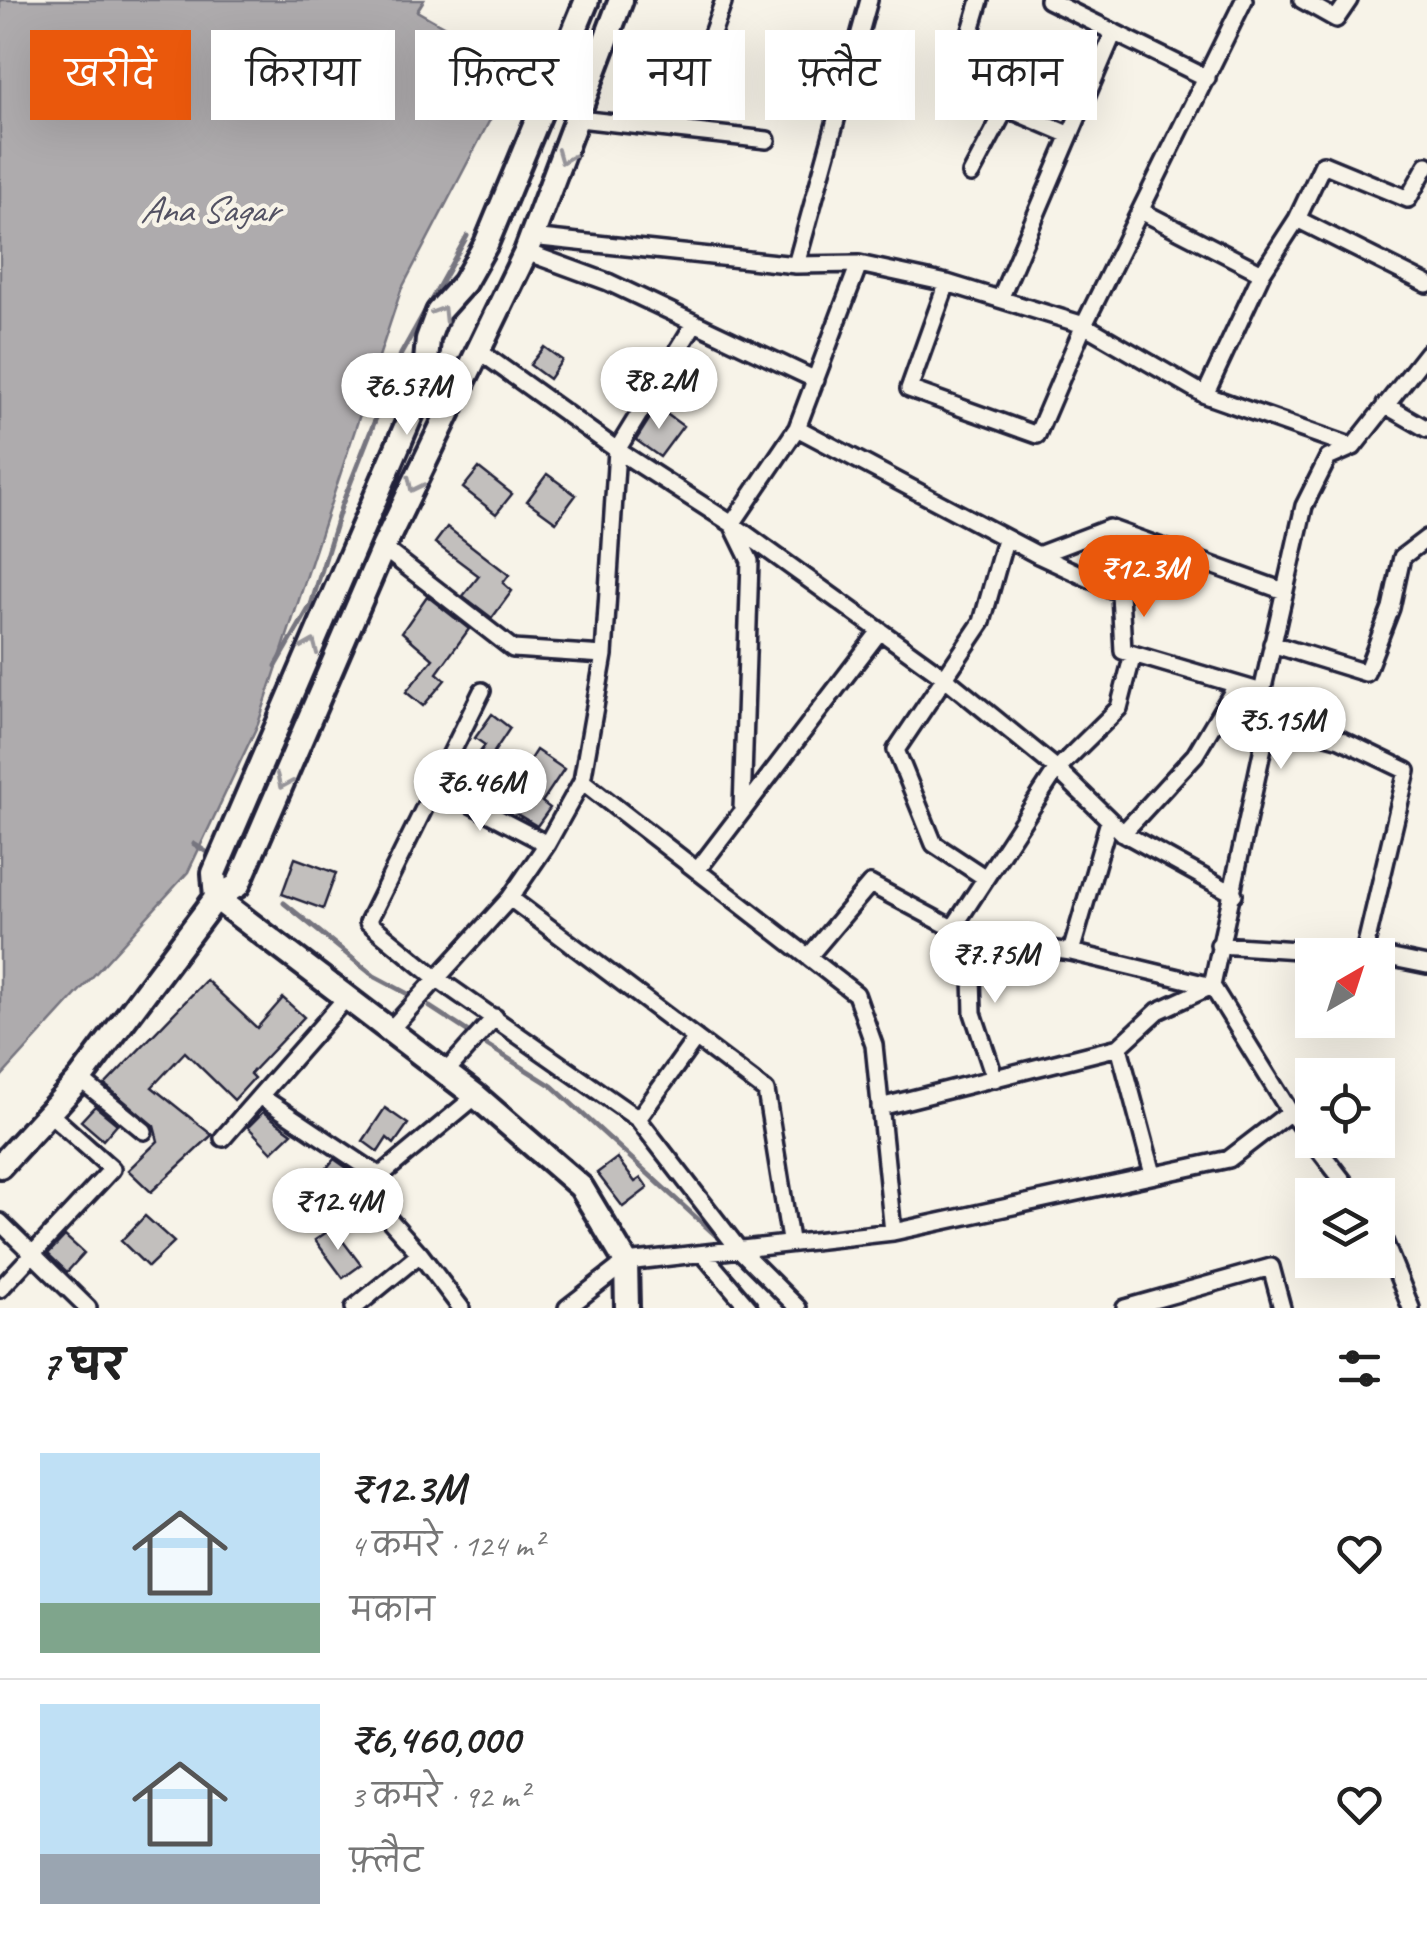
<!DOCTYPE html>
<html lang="hi">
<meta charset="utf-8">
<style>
:root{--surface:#fff;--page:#f2f2f2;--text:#222;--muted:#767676;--line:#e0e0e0;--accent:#ea580c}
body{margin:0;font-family:Caveat,"Playpen Sans Deva",sans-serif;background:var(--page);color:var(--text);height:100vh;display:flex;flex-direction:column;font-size:38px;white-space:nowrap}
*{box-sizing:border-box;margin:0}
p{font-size:32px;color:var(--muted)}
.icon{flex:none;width:55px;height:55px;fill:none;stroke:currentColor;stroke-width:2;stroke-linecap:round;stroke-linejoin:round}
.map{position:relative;height:1308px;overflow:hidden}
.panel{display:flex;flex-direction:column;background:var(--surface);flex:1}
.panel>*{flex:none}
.guide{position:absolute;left:30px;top:30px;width:1368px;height:90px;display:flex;gap:20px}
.needle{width:65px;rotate:39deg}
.buttons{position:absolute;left:1295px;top:938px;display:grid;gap:20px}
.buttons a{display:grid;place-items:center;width:100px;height:100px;border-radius:0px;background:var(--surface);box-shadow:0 10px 40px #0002;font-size:50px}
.price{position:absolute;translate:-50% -85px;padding:0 22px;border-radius:35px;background:#fff;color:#222;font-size:32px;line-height:65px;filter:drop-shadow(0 2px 5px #0008)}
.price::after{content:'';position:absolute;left:50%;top:60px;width:30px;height:22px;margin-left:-15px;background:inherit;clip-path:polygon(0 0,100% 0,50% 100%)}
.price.active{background:var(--accent);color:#fff}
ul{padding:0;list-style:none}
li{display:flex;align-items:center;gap:30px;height:250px;padding:0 40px}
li+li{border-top:2px solid var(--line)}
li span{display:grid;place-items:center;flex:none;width:280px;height:200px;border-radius:0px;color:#555}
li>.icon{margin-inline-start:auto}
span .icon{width:120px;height:120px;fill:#fffc;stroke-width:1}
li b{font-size:42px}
h2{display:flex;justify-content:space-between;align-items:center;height:120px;padding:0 40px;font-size:42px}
.chip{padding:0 35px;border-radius:0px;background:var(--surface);box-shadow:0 10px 40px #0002;font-size:35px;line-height:90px}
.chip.active{background:var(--accent);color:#fff}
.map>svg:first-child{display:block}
</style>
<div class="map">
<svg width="1427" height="1308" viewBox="0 0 1427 1308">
<rect width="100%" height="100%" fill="#f7f3e8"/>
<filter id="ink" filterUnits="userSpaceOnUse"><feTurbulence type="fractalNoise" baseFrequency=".01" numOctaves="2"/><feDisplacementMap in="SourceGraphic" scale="20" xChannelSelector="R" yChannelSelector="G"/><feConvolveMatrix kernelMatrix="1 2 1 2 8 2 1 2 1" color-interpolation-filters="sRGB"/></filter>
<g filter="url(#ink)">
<path fill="#aeabad" stroke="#76747f" stroke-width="2.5" d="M0,0h424l-7,11 100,57 -116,222 -143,434 -70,148 -188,206z"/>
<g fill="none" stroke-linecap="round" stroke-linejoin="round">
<path stroke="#76747f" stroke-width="5" d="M276,666l35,-61 30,-98 60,-153 66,-118
M194,844l14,9
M284,903l90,73 34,18
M430,1007l37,24
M482,1042l70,44 172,157
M739,1261l17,15"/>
</g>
<path fill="#c2bfbd" stroke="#22223b" stroke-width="2.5" d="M544,347l18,13 -13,19 -19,-14z
M657,407l26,19 -23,31 -24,-17z
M479,468l33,26 -16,20 -33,-26z
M547,474l29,21 -20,27 -29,-21z
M447,527l62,48 -6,8 9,8 -20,27 -29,-22 16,-20 -44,-33z
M427,596l42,33 -32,44 8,7 -22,26 -17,-14 27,-33 -31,-27z
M492,714l18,14 -20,30 28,20 18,-28 28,19 -22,33 8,6 -13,18 -30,-18 6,-10 -43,-31 15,-22 -10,-7z
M295,858l41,15 -13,36 -41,-15z
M206,980l51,48 26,-30 21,19 -54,57 4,4 -20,22 -49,-48 -33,35 60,48 -61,57 -23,-22 30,-29 -4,-15 -49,-41z
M95,1106l22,18 -14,16 -22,-19z
M385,1108l23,16 -14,20 -7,-6 -9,14 -15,-11z
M263,1112l29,21 -20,19 -24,-25z
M617,1158l18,24 6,-4 7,10 -25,19 -26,-34z
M334,1159l23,16 -22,29 -22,-18z
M145,1216l29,26 -26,25 -27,-26z
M333,1228l28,37 -18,13 -28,-38z
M65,1236l19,17 -17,19 -19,-18z"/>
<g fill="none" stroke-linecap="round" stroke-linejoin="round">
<defs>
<path id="street" d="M1048,0l159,78
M1302,0l34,19 13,-19
M958,75l22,-75
M579,119l188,21
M678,130l45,-127
M971,174l35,-66 64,27
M1141,211l121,62
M1297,219l130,65
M531,237l265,28 63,-1 88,19 137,42 121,70 148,52
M526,252l82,30 208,98
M796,265l73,-265
M947,283l-38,106 128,46 47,-110 160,-325
M1000,299l114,-267
M479,351l138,99 115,74 212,153 113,92 66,64 111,61
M1205,395l57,-122 35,-54 26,-55 85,35 19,-34
M1385,405l42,24
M797,428l241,127 71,-27 175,63
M383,548l130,101 91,6
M1038,555l82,38 3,58 139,41
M1272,644l94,29 25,-65 11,-51 25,-19
M482,691l-114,231 67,55 203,142 99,128 61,61
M1269,719l71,20 67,32 -43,182
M582,781l274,213 18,51 19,187
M434,785l113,59
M742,810l8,-249 -18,-37 65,-96 62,-164
M1123,833l72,-78 41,-69
M699,868l181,-237
M984,877l-50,-33 -38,-94 86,-128 23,-82
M510,898l256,193 24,149
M953,928l104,-159 62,-61 14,-54
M971,938l2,75 22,66
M1219,945l156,10
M1071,952l38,-131
M1378,955l49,10
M809,956l61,-72 101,54 100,14 141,34
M390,1030l120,-132 37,-54 35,-63 22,-126 13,-205 77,-126
M1119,1047l39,-36 54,-25
M444,1074l51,-57
M80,1079l64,52
M260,1096l120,80
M880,1107l239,-60 34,127
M638,1119l58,-81
M223,1138l123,-140
M1354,1195l-64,-83 -78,-126 57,-267 -7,-27 42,-186 24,-48 25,-11 74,-94
M0,1222l88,86
M1378,1226l33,82
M420,1254l41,54
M703,1254l46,54
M0,1289l112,-120 -63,-56
M354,1308l66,-54 -57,-64 113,-94
M567,1308l59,-46 267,-30 336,-73 61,-47
M1125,1308l146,-41 11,41"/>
<path id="secondary" d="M587,0l-101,244 -22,39 -26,29 -10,27 -4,46 -210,488 2,25 260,198 105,91 45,75 1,46
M0,1166l80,-87 136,-181 22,-13 145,-337 143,-296 95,-252"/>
</defs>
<use href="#street" stroke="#22223b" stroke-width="22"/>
<use href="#secondary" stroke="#22223b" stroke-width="30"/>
<use href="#street" stroke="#f7f3e8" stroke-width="15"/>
<use href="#secondary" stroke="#f7f3e8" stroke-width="22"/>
</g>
<defs><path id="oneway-chevron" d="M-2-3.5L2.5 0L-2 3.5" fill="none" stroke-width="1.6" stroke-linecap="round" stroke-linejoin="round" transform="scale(2.5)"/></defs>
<g stroke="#97959a">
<use href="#oneway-chevron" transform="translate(564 157) rotate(112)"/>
<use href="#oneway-chevron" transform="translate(441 313) rotate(-58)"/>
<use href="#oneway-chevron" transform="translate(414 485) rotate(116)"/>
<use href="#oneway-chevron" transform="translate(311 646) rotate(-67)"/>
<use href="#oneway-chevron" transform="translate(283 782) rotate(114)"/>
</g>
</g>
<g text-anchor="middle" stroke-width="9" stroke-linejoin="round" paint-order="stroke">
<g font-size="38" font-style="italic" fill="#535263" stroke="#f7f3e8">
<text x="209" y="222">Ana Sagar</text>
</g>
</g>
</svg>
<div class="buttons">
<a><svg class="needle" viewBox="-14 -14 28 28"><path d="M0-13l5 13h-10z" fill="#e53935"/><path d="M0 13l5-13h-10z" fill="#767676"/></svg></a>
<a><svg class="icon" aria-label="locate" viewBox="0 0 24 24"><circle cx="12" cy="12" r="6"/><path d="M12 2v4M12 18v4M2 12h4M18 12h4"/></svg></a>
<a><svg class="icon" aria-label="layers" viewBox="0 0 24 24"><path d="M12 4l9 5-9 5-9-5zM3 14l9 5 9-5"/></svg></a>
</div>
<b class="price" style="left:659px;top:432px">₹8.2M</b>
<b class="price" style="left:407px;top:438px">₹6.57M</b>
<b class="price active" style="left:1144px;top:620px">₹12.3M</b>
<b class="price" style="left:1281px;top:772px">₹5.15M</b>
<b class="price" style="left:480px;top:834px">₹6.46M</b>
<b class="price" style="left:995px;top:1006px">₹7.75M</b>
<b class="price" style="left:338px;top:1253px">₹12.4M</b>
<div class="guide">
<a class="chip active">खरीदें</a>
<a class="chip">किराया</a>
<a class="chip">फ़िल्टर</a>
<a class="chip">नया</a>
<a class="chip">फ़्लैट</a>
<a class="chip">मकान</a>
</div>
</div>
<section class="panel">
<h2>7 घर<svg class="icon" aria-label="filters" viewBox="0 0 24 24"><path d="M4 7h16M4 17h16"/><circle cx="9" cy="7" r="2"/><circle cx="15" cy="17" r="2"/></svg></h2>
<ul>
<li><span style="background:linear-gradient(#bfe0f5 75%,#7fa58c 0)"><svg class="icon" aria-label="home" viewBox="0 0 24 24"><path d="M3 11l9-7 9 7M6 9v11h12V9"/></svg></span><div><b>₹12.3M</b><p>4 कमरे · 124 m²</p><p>मकान</p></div><svg class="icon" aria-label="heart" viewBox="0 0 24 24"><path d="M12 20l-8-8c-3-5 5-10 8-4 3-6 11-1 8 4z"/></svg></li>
<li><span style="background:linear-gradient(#bfe0f5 75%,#9aa5b1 0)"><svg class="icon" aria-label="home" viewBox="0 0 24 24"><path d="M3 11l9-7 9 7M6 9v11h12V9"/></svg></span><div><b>₹6,460,000</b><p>3 कमरे · 92 m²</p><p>फ़्लैट</p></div><svg class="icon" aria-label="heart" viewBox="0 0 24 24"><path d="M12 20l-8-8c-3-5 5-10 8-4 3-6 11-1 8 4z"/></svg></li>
</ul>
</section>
